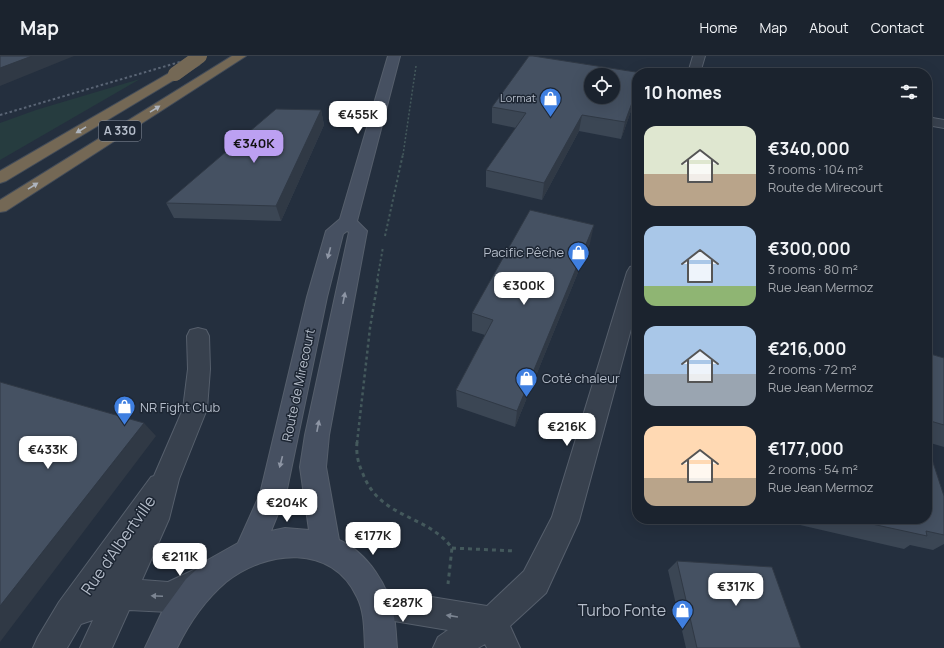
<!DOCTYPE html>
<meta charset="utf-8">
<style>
:root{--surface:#1b232e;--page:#282f3a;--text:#f1f3f6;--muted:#a0a4aa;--line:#39404a;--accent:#bca0f2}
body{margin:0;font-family:Manrope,sans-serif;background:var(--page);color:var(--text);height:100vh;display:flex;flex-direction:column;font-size:15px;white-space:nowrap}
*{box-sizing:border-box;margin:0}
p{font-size:13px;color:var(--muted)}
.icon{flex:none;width:22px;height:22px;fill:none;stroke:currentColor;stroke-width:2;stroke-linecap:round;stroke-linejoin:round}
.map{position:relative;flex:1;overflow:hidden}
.side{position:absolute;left:632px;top:12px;width:300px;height:456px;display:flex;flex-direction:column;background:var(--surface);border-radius:16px;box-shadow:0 4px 16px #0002,0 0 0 1px var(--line)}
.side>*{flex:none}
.buttons{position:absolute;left:584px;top:12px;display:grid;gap:8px}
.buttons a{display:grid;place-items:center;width:36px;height:36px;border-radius:50%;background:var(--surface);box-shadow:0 4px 16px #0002,0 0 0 1px var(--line);font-size:20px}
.price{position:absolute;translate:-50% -34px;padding:0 9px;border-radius:8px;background:#fff;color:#222;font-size:13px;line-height:26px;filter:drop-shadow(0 1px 2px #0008)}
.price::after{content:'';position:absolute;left:50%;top:24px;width:12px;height:9px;margin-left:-6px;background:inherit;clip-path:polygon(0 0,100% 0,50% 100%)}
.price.on{background:var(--accent);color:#111}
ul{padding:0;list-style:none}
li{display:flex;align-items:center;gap:12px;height:100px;padding:0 12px}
li span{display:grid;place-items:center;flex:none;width:112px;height:80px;border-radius:12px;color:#555}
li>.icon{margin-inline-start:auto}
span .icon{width:48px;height:48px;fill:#fffc;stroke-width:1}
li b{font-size:17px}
h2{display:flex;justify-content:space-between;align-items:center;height:48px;padding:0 12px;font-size:17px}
header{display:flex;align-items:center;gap:24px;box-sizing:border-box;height:56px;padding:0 20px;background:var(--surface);border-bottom:1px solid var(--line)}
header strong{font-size:19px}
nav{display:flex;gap:22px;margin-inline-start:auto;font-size:14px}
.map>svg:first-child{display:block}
</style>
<header>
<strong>Map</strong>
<nav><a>Home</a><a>Map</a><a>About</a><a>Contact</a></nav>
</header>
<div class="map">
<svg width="944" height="592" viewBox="0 0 944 592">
<rect width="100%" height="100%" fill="#242f3e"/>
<path fill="#263c3f" d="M140,23l-140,81v-37l36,-13z"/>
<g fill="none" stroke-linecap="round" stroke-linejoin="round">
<defs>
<path id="minor" d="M693,0h12l-5,17h-12z
M927,61l17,3v8l-17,-3z
M637,209v42l-58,214 -33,72 -36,33 10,22h-33l-2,-4 -7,4h-45l5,-11 10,-7 -72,-12 -11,-4 -4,-11 4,-11 11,-4 111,18 37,-35 28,-54 75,-245 3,-5z
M198,272l8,2 3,6 1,33 -3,40 -28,70 -10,40 -27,61 26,2 34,-16 11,4 4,11 -4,11 -44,20 -40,-2 -17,38h-32l13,-28 -12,4 -14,24h-34l5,-11 21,-35 92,-125 3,-1 29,-67 5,-40 -1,-33 3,-6z"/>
<path id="secondary" d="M388,0h12l-43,165 10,10 -38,204 -3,32 13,73c28,12 51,47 55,77 2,10 2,21 3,31h-32c-1,-17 0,-35 -8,-51 -25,-54 -91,-47 -131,-15 -21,18 -37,41 -49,66h-32l17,-36 24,-33 20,-18 32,-18 22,-49 47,-197 19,-66 14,-12zM347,175l2,1 -44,203 -5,32 9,63 -24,-2 -14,3 15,-37 41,-197 16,-63z"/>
<path id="motorway" d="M232,0h14l-240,155 -6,1v-12z
M195,2l4,1 2,3 -2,3 -193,116 -6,2v-12z"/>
</defs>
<use href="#minor" stroke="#565f6c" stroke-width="2"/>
<use href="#secondary" stroke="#565f6c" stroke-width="2"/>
<use href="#motorway" stroke="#434c59" stroke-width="2"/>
<path stroke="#44595c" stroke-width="1.5" stroke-dasharray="2 2" stroke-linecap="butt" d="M403,99l13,-89"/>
<path stroke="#44595c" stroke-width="2" stroke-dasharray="2.5 2.5" stroke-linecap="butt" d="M385,180l18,-82
M377,225l6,-34"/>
<path stroke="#44595c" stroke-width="2.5" stroke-dasharray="3 3" stroke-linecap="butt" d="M357,387l13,-115 8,-48"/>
<path stroke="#44595c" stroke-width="3" stroke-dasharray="4 4" stroke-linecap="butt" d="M357,386c-1,12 1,21 6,32 17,45 64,40 89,74l-4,36
M452,492l63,3"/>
<use href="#minor" fill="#38414e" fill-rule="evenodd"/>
<use href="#secondary" fill="#465061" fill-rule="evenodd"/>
<use href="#motorway" fill="#746855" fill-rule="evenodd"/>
<path stroke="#5a6575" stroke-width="2" stroke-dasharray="2.5 2.5" stroke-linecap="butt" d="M0,59l200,-59"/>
<defs>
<path id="motorway-bridge" d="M175,18l25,-18"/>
</defs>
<use href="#motorway-bridge" stroke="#434c59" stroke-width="14" stroke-linecap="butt"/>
<use href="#motorway-bridge" stroke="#746855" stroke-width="14"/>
</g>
<path fill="#3b4654" d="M637,17v21l-16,45 -42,-8 -37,69 -56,-13v-17l30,-42 -24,-5v-16z
M321,54l3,15 -43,96 -107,-3 -8,-15z
M590,187l-75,184 -58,-20 -1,-17 29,-55 -13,-4v-18z
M927,297l17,5v89l-17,-5z
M944,440v48l-11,6 -23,-5 -6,4 -130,-30h153z
M677,505l124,87h-115l-18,-78z"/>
<path fill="#303945" d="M32,0h42l-74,30v-18z
M637,33v5l-16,45 4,-17z
M321,54l3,15 -43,96 -5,-15z
M582,59l-3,16 -37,69 2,-17z
M594,169l-4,18 -75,184 2,-16z
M144,367l12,13 -156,206v-36z"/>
<path fill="#455162" stroke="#303945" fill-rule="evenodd" d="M0,0h32l-32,12z
M529,0h4l109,17h-5v16l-12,33 -43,-7 -38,68 -58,-13 40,-57 -34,-6zM591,19h22v22h-22z
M276,53l45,1 -45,96 -110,-3z
M530,154l64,15 -77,186 -61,-21 37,-70 -21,-7z
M927,297l17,5v67l-17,-5z
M0,326l144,41 -144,183z
M927,388l17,52v39l-18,-4 1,5 -78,-17h78z
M677,505l95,6 29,81h-104z"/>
<defs><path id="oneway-solid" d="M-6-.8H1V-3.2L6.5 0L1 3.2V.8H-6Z"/></defs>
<g fill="#aeb4bd">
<use href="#oneway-solid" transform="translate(155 53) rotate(-32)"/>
<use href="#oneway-solid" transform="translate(81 74) rotate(149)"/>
<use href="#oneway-solid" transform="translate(33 130) rotate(-32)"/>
</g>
<g fill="#8e96a5">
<use href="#oneway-solid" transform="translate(329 197) rotate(105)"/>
<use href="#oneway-solid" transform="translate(344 242) rotate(-79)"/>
<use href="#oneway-solid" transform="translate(318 370) rotate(-79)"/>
<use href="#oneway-solid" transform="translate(281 406) rotate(104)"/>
</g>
<g fill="#7c8592">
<use href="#oneway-solid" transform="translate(157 540) rotate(-178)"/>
<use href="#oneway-solid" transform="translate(452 560) rotate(-171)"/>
</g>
<defs>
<symbol id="shop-pin" viewBox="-11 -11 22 30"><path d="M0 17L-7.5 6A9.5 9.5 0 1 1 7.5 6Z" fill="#3f7fe0" stroke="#1d2633"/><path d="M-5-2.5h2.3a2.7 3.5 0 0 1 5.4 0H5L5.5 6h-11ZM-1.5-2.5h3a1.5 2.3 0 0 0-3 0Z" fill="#fff"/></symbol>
</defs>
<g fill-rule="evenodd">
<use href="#shop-pin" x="538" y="30" width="25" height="34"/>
<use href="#shop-pin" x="566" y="184" width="25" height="34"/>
<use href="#shop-pin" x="514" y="310" width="25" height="34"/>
<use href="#shop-pin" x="112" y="338" width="25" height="34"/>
<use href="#shop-pin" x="670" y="542" width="25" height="34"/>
</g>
<g text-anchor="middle" stroke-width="3" stroke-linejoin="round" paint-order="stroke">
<g font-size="11" fill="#b4bcc9" stroke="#1d2633" text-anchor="end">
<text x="536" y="46">Lormat</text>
</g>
<rect fill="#1d2633" stroke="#878f9c" stroke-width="1" x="99" y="65" width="42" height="20" rx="3"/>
<g font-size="12" font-weight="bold" fill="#b4bcc9">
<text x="120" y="79">A 330</text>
</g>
<g font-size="13" fill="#b4bcc9" stroke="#1d2633" text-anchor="start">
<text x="564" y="201" text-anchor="end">Pacific Pêche</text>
<text x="542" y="327">Coté chaleur</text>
<text x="140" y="356">NR Fight Club</text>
</g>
<g font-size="13" fill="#b4bcc9" stroke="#1d2633">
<text transform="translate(298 329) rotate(-78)" y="5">Route de Mirecourt</text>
</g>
<g font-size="16" fill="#b4bcc9" stroke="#1d2633">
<text transform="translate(118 489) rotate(-55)" y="6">Rue d'Albertville</text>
</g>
<g font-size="16" fill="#b4bcc9" stroke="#1d2633" text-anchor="end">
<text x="666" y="560">Turbo Fonte</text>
</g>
</g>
</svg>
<div class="buttons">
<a><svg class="icon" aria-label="locate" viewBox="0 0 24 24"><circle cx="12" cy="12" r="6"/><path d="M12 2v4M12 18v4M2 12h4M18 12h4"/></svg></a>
</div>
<b class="price" style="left:358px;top:79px">€455K</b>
<b class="price on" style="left:254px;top:108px">€340K</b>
<b class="price" style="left:524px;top:250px">€300K</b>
<b class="price" style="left:567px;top:391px">€216K</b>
<b class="price" style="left:48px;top:414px">€433K</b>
<b class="price" style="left:287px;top:467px">€204K</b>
<b class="price" style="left:373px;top:500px">€177K</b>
<b class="price" style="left:180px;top:521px">€211K</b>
<b class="price" style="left:736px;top:551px">€317K</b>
<b class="price" style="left:403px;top:567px">€287K</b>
<section class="side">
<h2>10 homes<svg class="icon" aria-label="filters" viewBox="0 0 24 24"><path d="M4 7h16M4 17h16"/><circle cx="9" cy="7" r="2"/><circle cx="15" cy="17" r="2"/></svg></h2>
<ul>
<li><span style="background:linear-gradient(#dfe7d0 60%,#b9a48a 0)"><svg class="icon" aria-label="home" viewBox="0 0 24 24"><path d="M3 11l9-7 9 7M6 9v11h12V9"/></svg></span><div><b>€340,000</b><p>3 rooms · 104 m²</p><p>Route de Mirecourt</p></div></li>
<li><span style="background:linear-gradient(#a9c7e8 75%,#8fb573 0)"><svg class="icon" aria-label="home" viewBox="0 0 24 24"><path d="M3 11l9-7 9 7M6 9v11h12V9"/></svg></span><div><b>€300,000</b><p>3 rooms · 80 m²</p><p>Rue Jean Mermoz</p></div></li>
<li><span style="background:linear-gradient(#a9c7e8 60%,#9aa5b1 0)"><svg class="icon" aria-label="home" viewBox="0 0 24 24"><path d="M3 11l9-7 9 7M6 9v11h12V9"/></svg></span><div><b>€216,000</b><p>2 rooms · 72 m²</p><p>Rue Jean Mermoz</p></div></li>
<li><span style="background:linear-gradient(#ffd9b3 65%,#b9a48a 0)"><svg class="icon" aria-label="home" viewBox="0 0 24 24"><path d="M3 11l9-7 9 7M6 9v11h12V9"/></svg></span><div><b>€177,000</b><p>2 rooms · 54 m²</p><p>Rue Jean Mermoz</p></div></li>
</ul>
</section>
</div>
